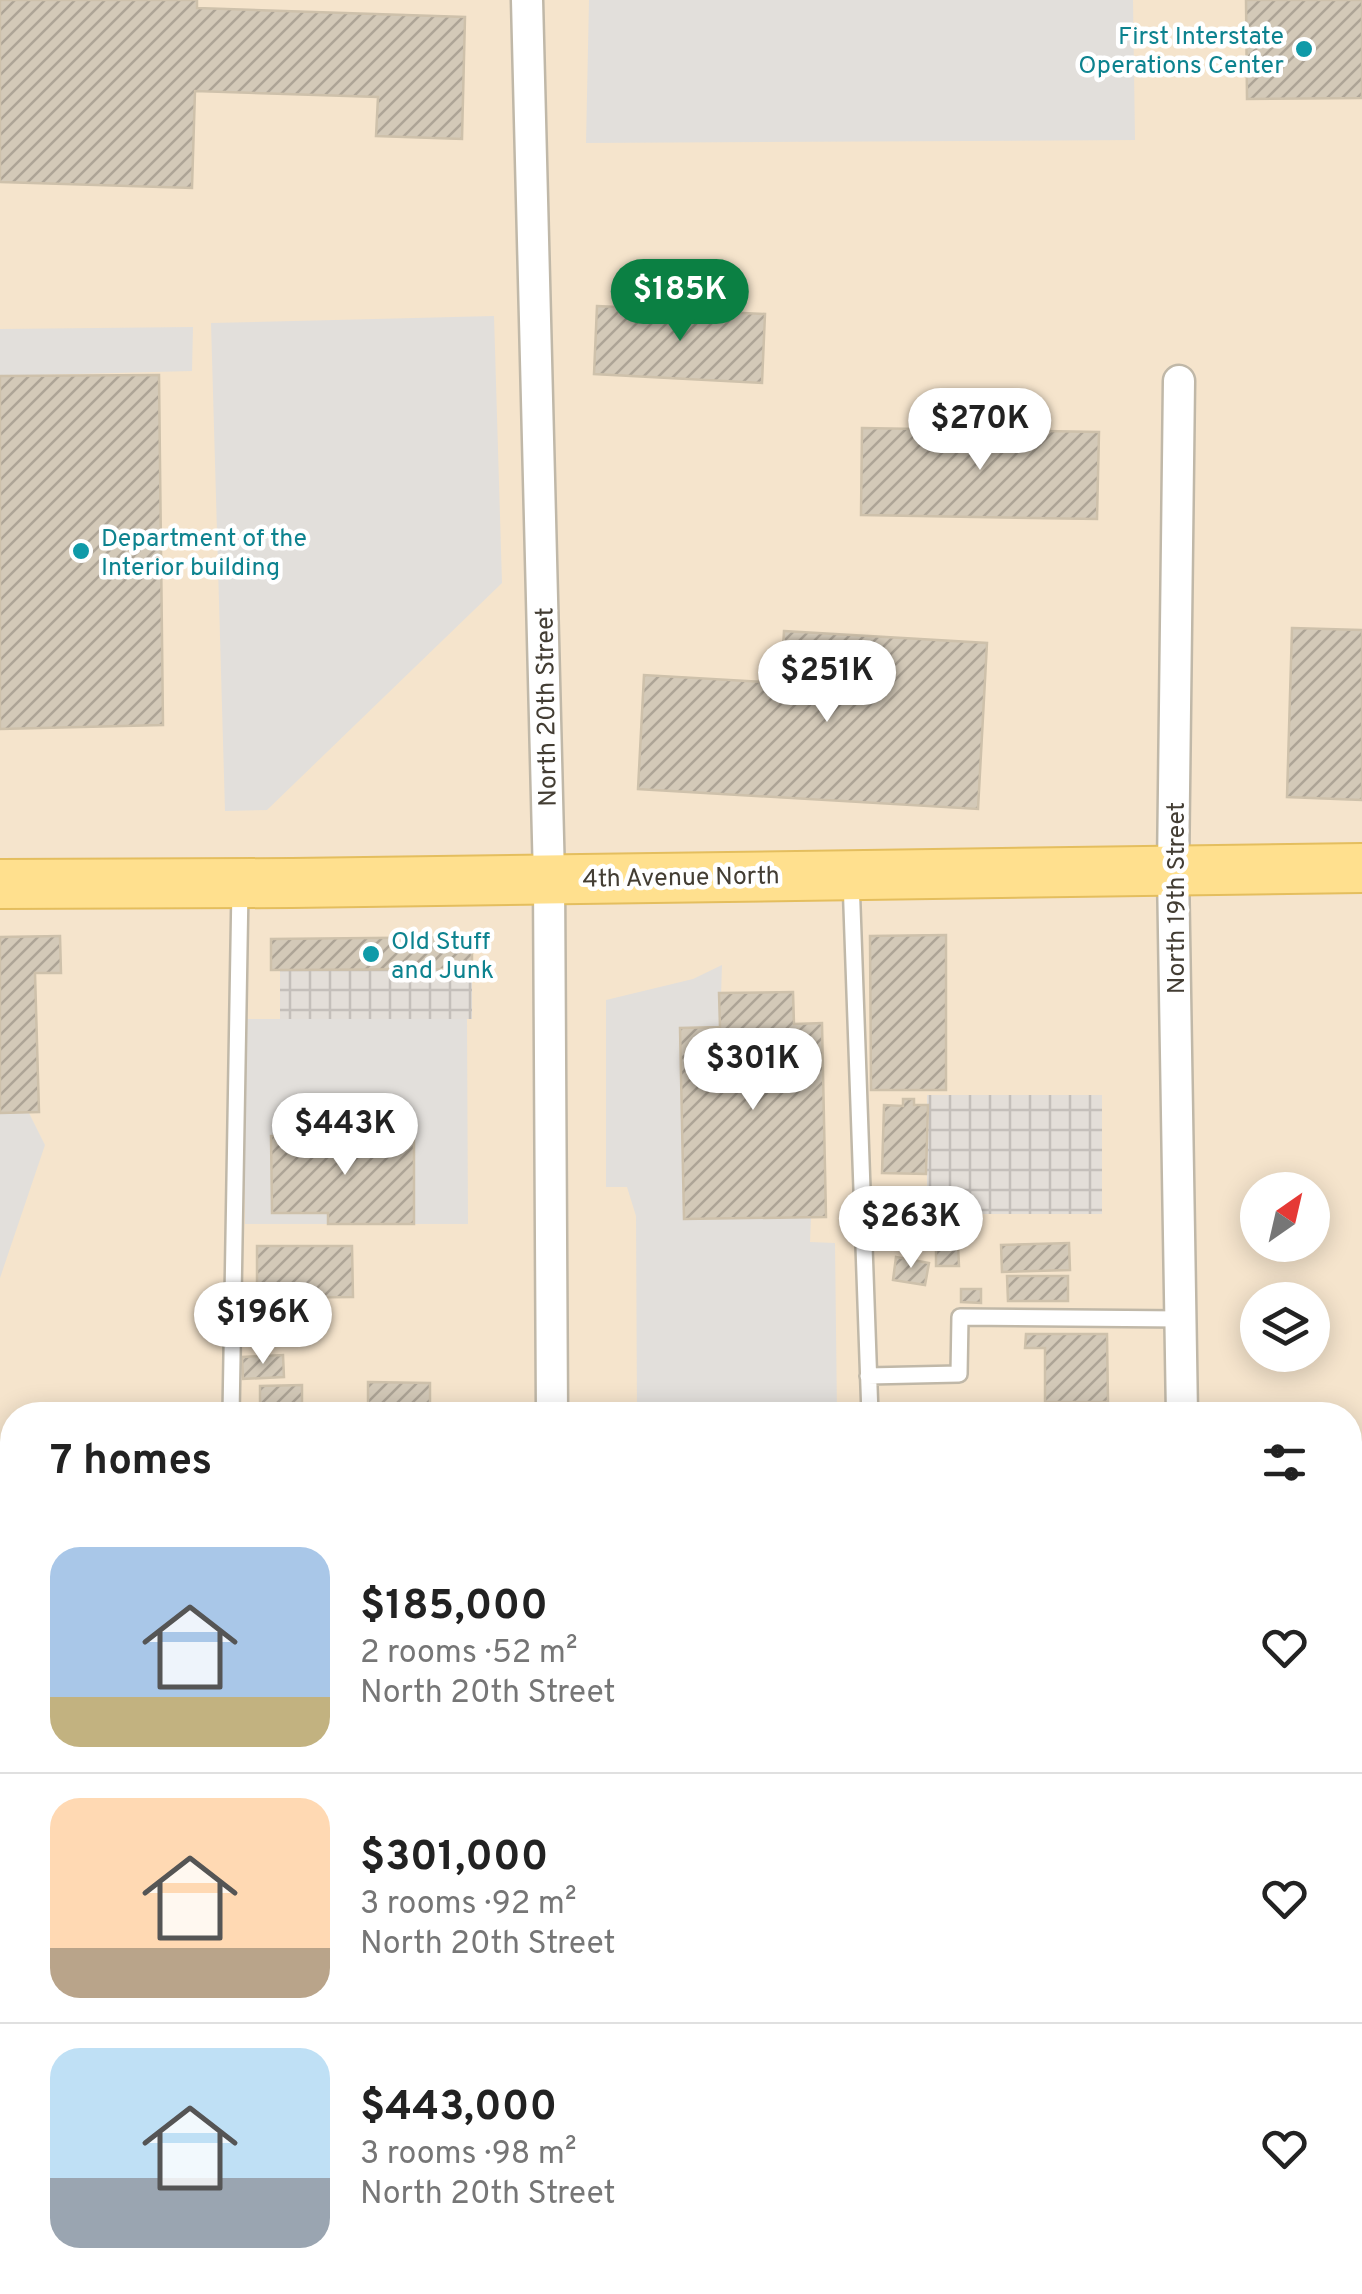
<!DOCTYPE html>
<meta charset="utf-8">
<style>
:root{--surface:#fff;--page:#f6f6f6;--text:#222;--muted:#767676;--line:#e0e0e0;--accent:#0b8043}
body{margin:0;font-family:Overpass,sans-serif;background:var(--page);color:var(--text);height:100vh;display:flex;flex-direction:column;font-size:38px;white-space:nowrap}
*{box-sizing:border-box;margin:0}
p{font-size:32px;color:var(--muted)}
.icon{flex:none;width:55px;height:55px;fill:none;stroke:currentColor;stroke-width:2;stroke-linecap:round;stroke-linejoin:round}
.map{position:relative;flex:1;overflow:hidden}
.sheet{position:absolute;left:0px;top:1402px;width:1362px;height:892px;display:flex;flex-direction:column;background:var(--surface);border-radius:40px 40px 0 0;box-shadow:0 5px 25px #0003}
.sheet>*{flex:none}
.needle{width:65px;rotate:34deg}
.controls{position:absolute;left:1240px;top:1172px;display:grid;gap:20px}
.controls a{display:grid;place-items:center;width:90px;height:90px;border-radius:50%;background:var(--surface);box-shadow:0 5px 25px #0003;font-size:50px}
.price{position:absolute;translate:-50% -85px;padding:0 22px;border-radius:35px;background:#fff;color:#222;font-size:32px;line-height:65px;filter:drop-shadow(0 2px 5px #0008)}
.price::after{content:'';position:absolute;left:50%;top:60px;width:30px;height:22px;margin-left:-15px;background:inherit;clip-path:polygon(0 0,100% 0,50% 100%)}
.price.on{background:var(--accent);color:#fff}
ul{padding:0;list-style:none}
li{display:flex;align-items:center;gap:30px;height:250px;padding:0 50px}
li+li{border-top:2px solid var(--line)}
li span{display:grid;place-items:center;flex:none;width:280px;height:200px;border-radius:30px;color:#555}
li>.icon{margin-inline-start:auto}
span .icon{width:120px;height:120px;fill:#fffc;stroke-width:1}
li b{font-size:42px}
h2{display:flex;justify-content:space-between;align-items:center;height:120px;padding:0 50px;font-size:42px}
.map>svg:first-child{display:block}
</style>
<div class="map">
<svg width="1362" height="2294" viewBox="0 0 1362 2294">
<defs>
<pattern id="industrial-grid" width="8" height="8" patternUnits="userSpaceOnUse" patternTransform="scale(2.5)"><rect width="8" height="8" fill="#e3ded8"/><path d="M0 4h8M4 0v8" fill="none" stroke="#c4bfba"/></pattern>
<pattern id="building-hatch" width="6" height="6" patternUnits="userSpaceOnUse" patternTransform="scale(2.5)"><rect width="6" height="6" fill="#d3c9b8"/><path d="M-1 1l2-2M0 6l6-6M5 7l2-2" fill="none" stroke="#ada496"/></pattern>
</defs>
<rect width="100%" height="100%" fill="#f2ede3"/>
<path fill="#e6dfd1" d="M1350,1463h12v155h-12z"/>
<path fill="#f5e4cc" fill-rule="evenodd" d="M0,0h1362v1463h-12v-48h-1338v867h1338v-664h12v676h-1362zM1258,1190h54v55h-54zM1258,1300h54v55h-54z"/>
<path fill="url(#industrial-grid)" d="M472,969v50l-192,1v-50z
M927,1095h175v119h-175z
M1350,2184h12v110h-110v-11l98,-1z"/>
<path fill="#e2dfdb" d="M589,0h544l2,140 -549,3z
M494,316l8,267 -235,227 -42,1 -14,-488z
M193,327l-1,44 -192,5v-47z
M722,965l-2,62 -40,1 4,190 127,-1 -1,25 25,1 2,172h-200l-1,-199 -9,-29h-21v-187l87,-21z
M244,1019h223l1,205h-54v-87h-143l1,75 56,1v11h-83z
M0,1113h29l16,32 -45,133z
M1350,1641h12v145h-12z"/>
<path fill="url(#building-hatch)" stroke="#cec1ab" stroke-width="2.5" d="M0,0h197v8l268,9 -3,122 -86,-3 2,-39 -183,-6 -3,97 -192,-6z
M1246,0h116v98l-115,1z
M597,306l168,8 -3,69 -168,-9z
M159,375l4,350 -163,4v-353z
M862,428l237,4 -2,87 -236,-4z
M1292,628l70,2v170l-75,-3z
M784,631l203,12 -9,166 -340,-20 6,-114 137,8z
M946,935v155h-75l-1,-154z
M60,936l1,37h-26l4,139 -39,1v-176z
M472,937v32l-201,1v-31z
M793,992l1,32 28,-1 4,194 -142,2 -4,-191 40,-1 -1,-34z
M903,1099h11v6h14l-2,69 -44,-1 2,-68 19,1z
M271,1136h143v88h-86v-11h-56z
M1069,1243l1,27 -68,2 -1,-27z
M936,1245h22l1,21h-23z
M257,1246h95l1,51 -96,1z
M896,1257l33,6 -4,22 -32,-5z
M1007,1276h61v25h-60z
M961,1289h20v14l-20,-1z
M1026,1334h81l1,68h-63v-54h-20z
M283,1355l1,22 -41,2 -1,-22z
M368,1382l62,1v32h-62z
M302,1385v30h-42v-29z
M0,1602h12v54h-12z
M1350,1794h12v233h-12z
M0,1819h12v249h-12z
M0,2209h12v73h201v12h-213z
M253,2282h135v12h-134z
M639,2282h76l1,12h-77z
M797,2282h43v12h-43z
M919,2282h99v12h-99z
M1018,2282h101v12h-101z"/>
<g fill="none" stroke-linecap="round" stroke-linejoin="round">
<defs>
<path id="lane" d="M851,879l19,536
M868,1376l91,-2 1,-57 220,2
M231,1415l9,-527
M241,2282v12
M874,2282v12"/>
<path id="street" d="M527,0l22,878 3,537
M1179,381l-6,490 9,544
M1350,1501h12
M0,1513h12
M1350,2131h12
M0,2140h12
M561,2294v-12
M1194,2294v-12"/>
<path id="primary" d="M0,884l292,-1 1070,-15"/>
</defs>
<use href="#lane" stroke="#c0b8a8" stroke-width="20"/>
<use href="#street" stroke="#c0b8a8" stroke-width="35"/>
<use href="#primary" stroke="#e4be5e" stroke-width="52"/>
<use href="#lane" stroke="#fff" stroke-width="15"/>
<use href="#street" stroke="#fff" stroke-width="30"/>
<use href="#primary" stroke="#ffe08e" stroke-width="48"/>
</g>
<g fill="#0f9aa8" stroke="#fff" stroke-width="4">
<circle cx="1304" cy="49" r="10"/>
<circle cx="81" cy="551" r="10"/>
<circle cx="371" cy="954" r="10"/>
</g>
<g text-anchor="middle" stroke-width="9" stroke-linejoin="round" paint-order="stroke">
<g font-size="25" fill="#0d838f" stroke="#fff" text-anchor="start">
<text x="1284" y="44" text-anchor="end">First Interstate<tspan x="1284" dy="29">Operations Center</tspan></text>
<text x="101" y="546">Department of the<tspan x="101" dy="29">Interior building</tspan></text>
<text x="391" y="949">Old Stuff<tspan x="391" dy="29">and Junk</tspan></text>
</g>
<g font-size="25" fill="#433d33" stroke="#fff">
<text transform="translate(545 707) rotate(-91)" y="9">North 20th Street</text>
<text transform="translate(681 876) rotate(-1)" y="9">4th Avenue North</text>
<text transform="translate(1175 898) rotate(-90)" y="9">North 19th Street</text>
</g>
</g>
</svg>
<div class="controls">
<a><svg class="needle" viewBox="-14 -14 28 28"><path d="M0-13l5 13h-10z" fill="#e53935"/><path d="M0 13l5-13h-10z" fill="#767676"/></svg></a>
<a><svg class="icon" aria-label="layers" viewBox="0 0 24 24"><path d="M12 4l9 5-9 5-9-5zM3 14l9 5 9-5"/></svg></a>
</div>
<b class="price on" style="left:680px;top:344px">$185K</b>
<b class="price" style="left:980px;top:473px">$270K</b>
<b class="price" style="left:827px;top:725px">$251K</b>
<b class="price" style="left:753px;top:1113px">$301K</b>
<b class="price" style="left:345px;top:1178px">$443K</b>
<b class="price" style="left:911px;top:1271px">$263K</b>
<b class="price" style="left:263px;top:1367px">$196K</b>
<section class="sheet">
<h2>7 homes<svg class="icon" aria-label="filters" viewBox="0 0 24 24"><path d="M4 7h16M4 17h16"/><circle cx="9" cy="7" r="2"/><circle cx="15" cy="17" r="2"/></svg></h2>
<ul>
<li><span style="background:linear-gradient(#a9c7e8 75%,#c2b280 0)"><svg class="icon" aria-label="home" viewBox="0 0 24 24"><path d="M3 11l9-7 9 7M6 9v11h12V9"/></svg></span><div><b>$185,000</b><p>2 rooms · 52 m²</p><p>North 20th Street</p></div><svg class="icon" aria-label="heart" viewBox="0 0 24 24"><path d="M12 20l-8-8c-3-5 5-10 8-4 3-6 11-1 8 4z"/></svg></li>
<li><span style="background:linear-gradient(#ffd9b3 75%,#b9a48a 0)"><svg class="icon" aria-label="home" viewBox="0 0 24 24"><path d="M3 11l9-7 9 7M6 9v11h12V9"/></svg></span><div><b>$301,000</b><p>3 rooms · 92 m²</p><p>North 20th Street</p></div><svg class="icon" aria-label="heart" viewBox="0 0 24 24"><path d="M12 20l-8-8c-3-5 5-10 8-4 3-6 11-1 8 4z"/></svg></li>
<li><span style="background:linear-gradient(#bfe0f5 65%,#9aa5b1 0)"><svg class="icon" aria-label="home" viewBox="0 0 24 24"><path d="M3 11l9-7 9 7M6 9v11h12V9"/></svg></span><div><b>$443,000</b><p>3 rooms · 98 m²</p><p>North 20th Street</p></div><svg class="icon" aria-label="heart" viewBox="0 0 24 24"><path d="M12 20l-8-8c-3-5 5-10 8-4 3-6 11-1 8 4z"/></svg></li>
</ul>
</section>
</div>
